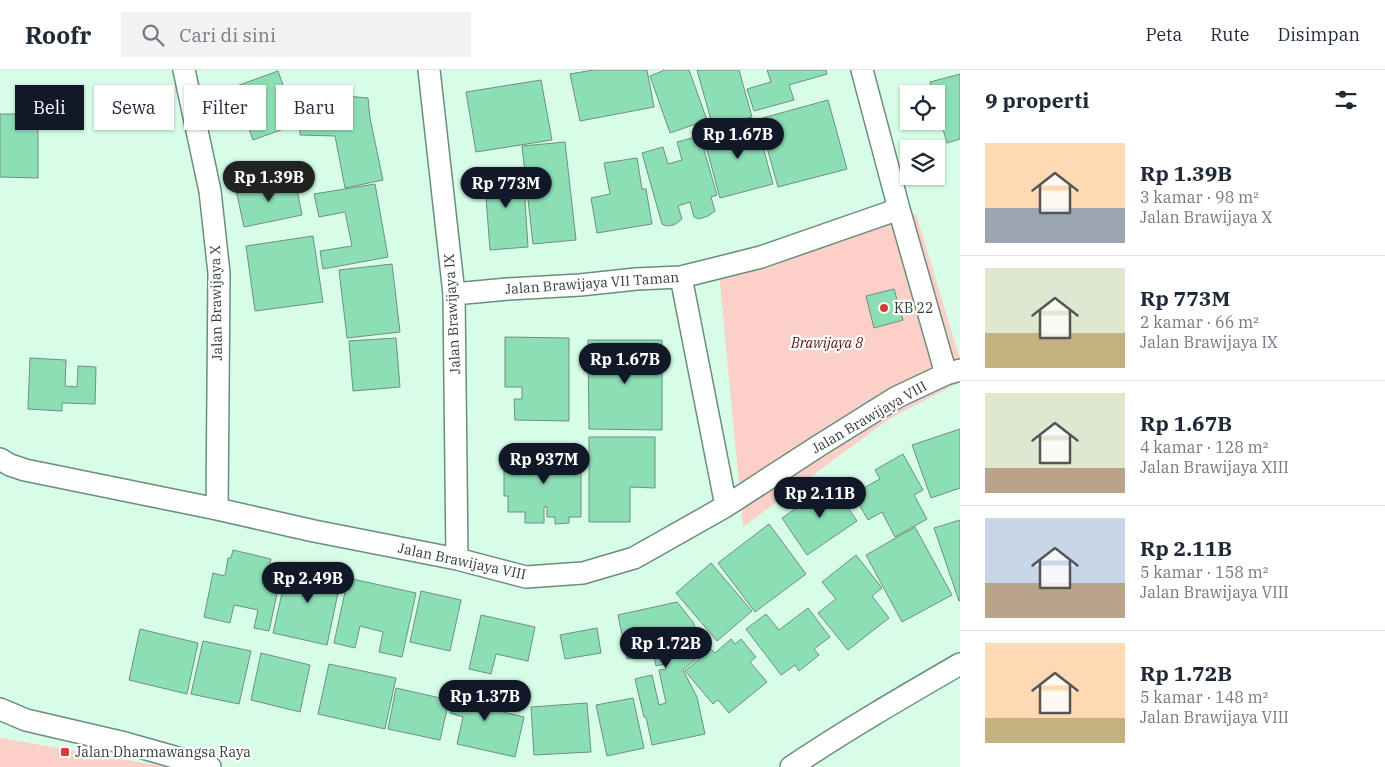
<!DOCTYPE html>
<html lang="id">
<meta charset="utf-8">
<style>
:root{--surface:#fff;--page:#f2f2f3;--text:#1f2937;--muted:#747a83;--line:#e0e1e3;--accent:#111827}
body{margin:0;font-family:"IBM Plex Serif",serif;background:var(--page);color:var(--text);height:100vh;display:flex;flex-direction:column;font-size:19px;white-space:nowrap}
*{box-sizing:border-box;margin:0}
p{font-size:16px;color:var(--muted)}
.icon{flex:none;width:28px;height:28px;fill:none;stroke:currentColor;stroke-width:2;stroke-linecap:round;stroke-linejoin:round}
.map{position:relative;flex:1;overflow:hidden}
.drawer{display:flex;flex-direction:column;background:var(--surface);width:425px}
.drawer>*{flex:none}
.top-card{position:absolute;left:15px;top:15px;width:475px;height:45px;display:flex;gap:10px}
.tools{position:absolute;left:900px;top:15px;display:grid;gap:10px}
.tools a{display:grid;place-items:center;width:45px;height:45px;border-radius:0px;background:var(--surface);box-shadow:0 1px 4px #0004;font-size:25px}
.price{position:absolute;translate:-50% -42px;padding:0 11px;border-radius:18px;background:var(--accent);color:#fff;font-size:16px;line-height:32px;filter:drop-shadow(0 1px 2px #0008)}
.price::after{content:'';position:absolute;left:50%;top:30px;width:15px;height:11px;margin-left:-8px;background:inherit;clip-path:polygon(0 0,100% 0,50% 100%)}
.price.current{background:#222;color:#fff}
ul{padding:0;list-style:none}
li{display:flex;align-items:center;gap:15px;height:125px;padding:0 25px}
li+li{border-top:1px solid var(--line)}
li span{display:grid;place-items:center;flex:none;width:140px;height:100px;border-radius:0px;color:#555}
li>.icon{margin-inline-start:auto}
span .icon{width:60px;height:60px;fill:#fffc;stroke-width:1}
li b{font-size:21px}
h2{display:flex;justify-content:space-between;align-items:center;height:60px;padding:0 25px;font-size:21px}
.tag{padding:0 18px;border-radius:0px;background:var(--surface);box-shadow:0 1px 4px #0004;font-size:18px;line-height:45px}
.tag.current{background:var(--accent);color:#fff}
header{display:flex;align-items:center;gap:30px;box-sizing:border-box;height:70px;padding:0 25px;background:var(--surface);border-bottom:1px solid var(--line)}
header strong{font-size:24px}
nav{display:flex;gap:28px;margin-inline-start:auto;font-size:18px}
.search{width:350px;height:45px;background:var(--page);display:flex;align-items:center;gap:12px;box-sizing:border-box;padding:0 18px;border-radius:0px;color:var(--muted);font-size:19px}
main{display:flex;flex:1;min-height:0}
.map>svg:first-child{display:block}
</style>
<header>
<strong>Roofr</strong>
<div class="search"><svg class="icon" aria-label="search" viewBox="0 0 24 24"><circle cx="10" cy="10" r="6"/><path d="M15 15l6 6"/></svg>Cari di sini</div>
<nav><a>Peta</a><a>Rute</a><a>Disimpan</a></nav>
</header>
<main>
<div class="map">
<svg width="960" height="697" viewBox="0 0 960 697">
<rect width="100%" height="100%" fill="#d7fde8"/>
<path fill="#fad0c8" d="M916,144l44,145v23l-71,37 -146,108 -24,-255z
M0,668l168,29h-168z"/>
<path fill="#8cdeb5" stroke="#6e907e" d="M593,0h54l7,37 -74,14 -10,-47z
M665,0h24l18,50 -37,13 -20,-57z
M697,0h42l13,47 -39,10z
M767,0h59l1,4 -38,11 5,15 -40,11 -7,-22 24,-7z
M278,1l19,53 -44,16 -19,-53z
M960,4v65l-13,4 -11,-38v-11h-3l-3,-12z
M541,10l11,60 -76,12 -10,-60z
M300,22l68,6 2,20 13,62 -38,8 -10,-52 -35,-1z
M828,30l19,69 -69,18 -19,-68z
M0,44h38v64l-38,-1z
M756,51l17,63 -53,14 -17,-63z
M700,66l17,59 -6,2 4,14 -7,5 -9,3 -5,-2 -4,-15 -12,4 4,13 -8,6 -7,1 -5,-2 -20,-71 21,-6 5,17 14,-4 -5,-18z
M565,72l11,98 -43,4 -11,-98z
M637,88l5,31h4l6,35 -55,9 -6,-35 19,-4 -6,-31z
M523,99l5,78 -38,3 -6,-79z
M295,109l7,36 -58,12 -8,-37z
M375,114l13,73 -65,12 -3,-18 32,-5 -7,-34 -26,5 -5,-23z
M313,166l10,66 -68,9 -9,-65z
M392,194l8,68 -53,6 -8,-68z
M894,219l9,31 -29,8 -8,-32z
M505,267l64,1v83l-54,-1 -1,-21h8v-12h-17z
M396,268l4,49 -47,4 -4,-50z
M588,270h74v90l-73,-1z
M30,288l36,2 -1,26 12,1 1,-21 18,1 -1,37 -33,-1v8l-34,-2z
M960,359v59l-29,10 -19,-53z
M589,367h66v51l-25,-1v35h-41z
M510,378h29v8l19,1v-6h18v7h5v59h-12v6l-14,1v-7h-8v-10h-3v16h-19v-11h-17v-16h-4v-28h6z
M903,384l20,36 -9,5 13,24 -32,18 -13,-25 -14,8 -15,-26 27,-15 -5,-9z
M832,414l25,37 -50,34 -25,-37z
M960,450v81h-1l-25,-73z
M769,454l37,50 -51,38 -37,-49z
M915,457l37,68 -50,27 -36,-67z
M233,480l38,9 -2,8 13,3 -13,61 -15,-3 4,-18 -24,-5 -4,18 -26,-6 9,-44 12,3 3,-18h3z
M856,485l26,33 -10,8 17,22 -41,32 -30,-37 18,-14 -14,-17z
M289,492l53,12 -15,71 -54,-12z
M711,493l41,48 -35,30 -41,-48z
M348,508l68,15 -14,64 -23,-5 4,-20 -23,-6 -5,22 -21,-5z
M421,521l40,9 -11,51 -40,-9z
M677,532l16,20 11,30 -21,18 14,27 8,37 -53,11 -6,-28h-2l-9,-38 17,-4 7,30 7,-2 -7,-33 7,-1 -1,-5 -9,2 -3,-13 -26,6 -9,-44z
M808,538l22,29 -16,12 5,6 -20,16 -4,-6 -14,10 -35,-46 20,-15 13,16z
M481,545l54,12 -7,34 -32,-7 -5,20 -22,-5z
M597,558l4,25 -36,6 -5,-24z
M140,559l58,14 -11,51 -58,-14z
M731,569l4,5 6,-5 15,18 -6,5 17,20 -38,31 -11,-13 -5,4 -28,-33 26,-22 4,4z
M203,571l48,10 -12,53 -48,-10z
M261,583l49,12 -10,47 -49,-12z
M329,594l67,14 -11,51 -67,-15z
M457,611l34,8 -4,19 37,9 -9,40 -58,-13 6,-27 -13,-4z
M396,618l53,12 -9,40 -52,-11z
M633,628l11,50 -37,8 -11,-51z
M587,633l4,49 -57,3 -3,-48z"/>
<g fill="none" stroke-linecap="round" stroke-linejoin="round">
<defs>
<path id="minor" d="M184,0l26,121 9,82 -2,236
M429,0l25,224 3,265
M862,0l37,139 47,165
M681,207l45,229
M454,224l54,-5 72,-4 56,-6 45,-2 80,-20 138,-48
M0,389l10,6 15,5 192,39 97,22 143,28 69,18 57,-4 51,-15 92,-52 94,-61 77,-48 49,-23 14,-4
M0,639l26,11 99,23 85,24
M791,697c55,-37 112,-70 169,-103"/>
</defs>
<use href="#minor" stroke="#6b8d7b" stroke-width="24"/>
<use href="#minor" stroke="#fff" stroke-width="21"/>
</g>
<g fill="#ce412e" stroke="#fff" stroke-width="2">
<circle cx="884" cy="238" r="5"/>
<rect x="60" y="677" width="10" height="10" rx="2.5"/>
</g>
<g text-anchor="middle" stroke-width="4.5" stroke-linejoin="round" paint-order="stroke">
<g font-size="14" fill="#313f38" stroke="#fff">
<text transform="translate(592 213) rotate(-4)" y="5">Jalan Brawijaya VII Taman</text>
<text transform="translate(216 233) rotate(-91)" y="5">Jalan Brawijaya X</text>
<text transform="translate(452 244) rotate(-93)" y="5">Jalan Brawijaya IX</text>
<text transform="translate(869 347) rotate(-30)" y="5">Jalan Brawijaya VIII</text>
<text transform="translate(462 491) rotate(12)" y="5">Jalan Brawijaya VIII</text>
</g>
<g font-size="14" fill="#313f38" stroke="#fff" text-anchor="start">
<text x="894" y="243">KB 22</text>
<text x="75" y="687">Jalan Dharmawangsa Raya</text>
</g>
<g font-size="14" font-style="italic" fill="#560f07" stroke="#fff">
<text x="827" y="278">Brawijaya 8</text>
</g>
</g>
</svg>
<div class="tools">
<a><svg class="icon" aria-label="locate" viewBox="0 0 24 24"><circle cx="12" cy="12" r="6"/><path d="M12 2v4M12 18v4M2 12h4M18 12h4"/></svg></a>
<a><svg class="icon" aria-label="layers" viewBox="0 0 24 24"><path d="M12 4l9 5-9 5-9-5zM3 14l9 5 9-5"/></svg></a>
</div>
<b class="price" style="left:738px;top:90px">Rp 1.67B</b>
<b class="price current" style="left:269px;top:133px">Rp 1.39B</b>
<b class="price" style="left:506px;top:139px">Rp 773M</b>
<b class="price" style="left:625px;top:315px">Rp 1.67B</b>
<b class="price" style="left:544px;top:415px">Rp 937M</b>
<b class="price" style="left:820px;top:449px">Rp 2.11B</b>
<b class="price" style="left:308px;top:534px">Rp 2.49B</b>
<b class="price" style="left:666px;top:599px">Rp 1.72B</b>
<b class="price" style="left:485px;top:652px">Rp 1.37B</b>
<div class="top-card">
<a class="tag current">Beli</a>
<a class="tag">Sewa</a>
<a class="tag">Filter</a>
<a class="tag">Baru</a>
</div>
</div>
<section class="drawer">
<h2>9 properti<svg class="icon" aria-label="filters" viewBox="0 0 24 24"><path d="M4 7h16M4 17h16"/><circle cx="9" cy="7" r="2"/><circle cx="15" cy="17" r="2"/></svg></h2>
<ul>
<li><span style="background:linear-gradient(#ffd9b3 65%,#9aa5b1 0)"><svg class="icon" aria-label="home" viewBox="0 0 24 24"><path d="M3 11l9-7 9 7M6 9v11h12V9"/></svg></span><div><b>Rp 1.39B</b><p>3 kamar · 98 m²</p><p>Jalan Brawijaya X</p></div></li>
<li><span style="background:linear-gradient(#dfe7d0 65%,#c2b280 0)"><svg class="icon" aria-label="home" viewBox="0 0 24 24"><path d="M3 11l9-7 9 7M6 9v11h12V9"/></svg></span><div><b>Rp 773M</b><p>2 kamar · 66 m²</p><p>Jalan Brawijaya IX</p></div></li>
<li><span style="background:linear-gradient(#dfe7d0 75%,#b9a48a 0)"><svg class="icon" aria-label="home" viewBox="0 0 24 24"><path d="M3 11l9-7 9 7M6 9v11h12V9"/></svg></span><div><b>Rp 1.67B</b><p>4 kamar · 128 m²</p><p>Jalan Brawijaya XIII</p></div></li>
<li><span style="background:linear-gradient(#c9d6e8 65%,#b9a48a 0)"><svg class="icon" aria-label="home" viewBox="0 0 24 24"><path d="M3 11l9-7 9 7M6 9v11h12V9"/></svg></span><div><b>Rp 2.11B</b><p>5 kamar · 158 m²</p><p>Jalan Brawijaya VIII</p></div></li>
<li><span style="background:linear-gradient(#ffd9b3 75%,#c2b280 0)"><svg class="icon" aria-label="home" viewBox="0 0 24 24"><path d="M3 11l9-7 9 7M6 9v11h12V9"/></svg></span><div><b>Rp 1.72B</b><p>5 kamar · 148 m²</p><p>Jalan Brawijaya VIII</p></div></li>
</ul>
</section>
</main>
